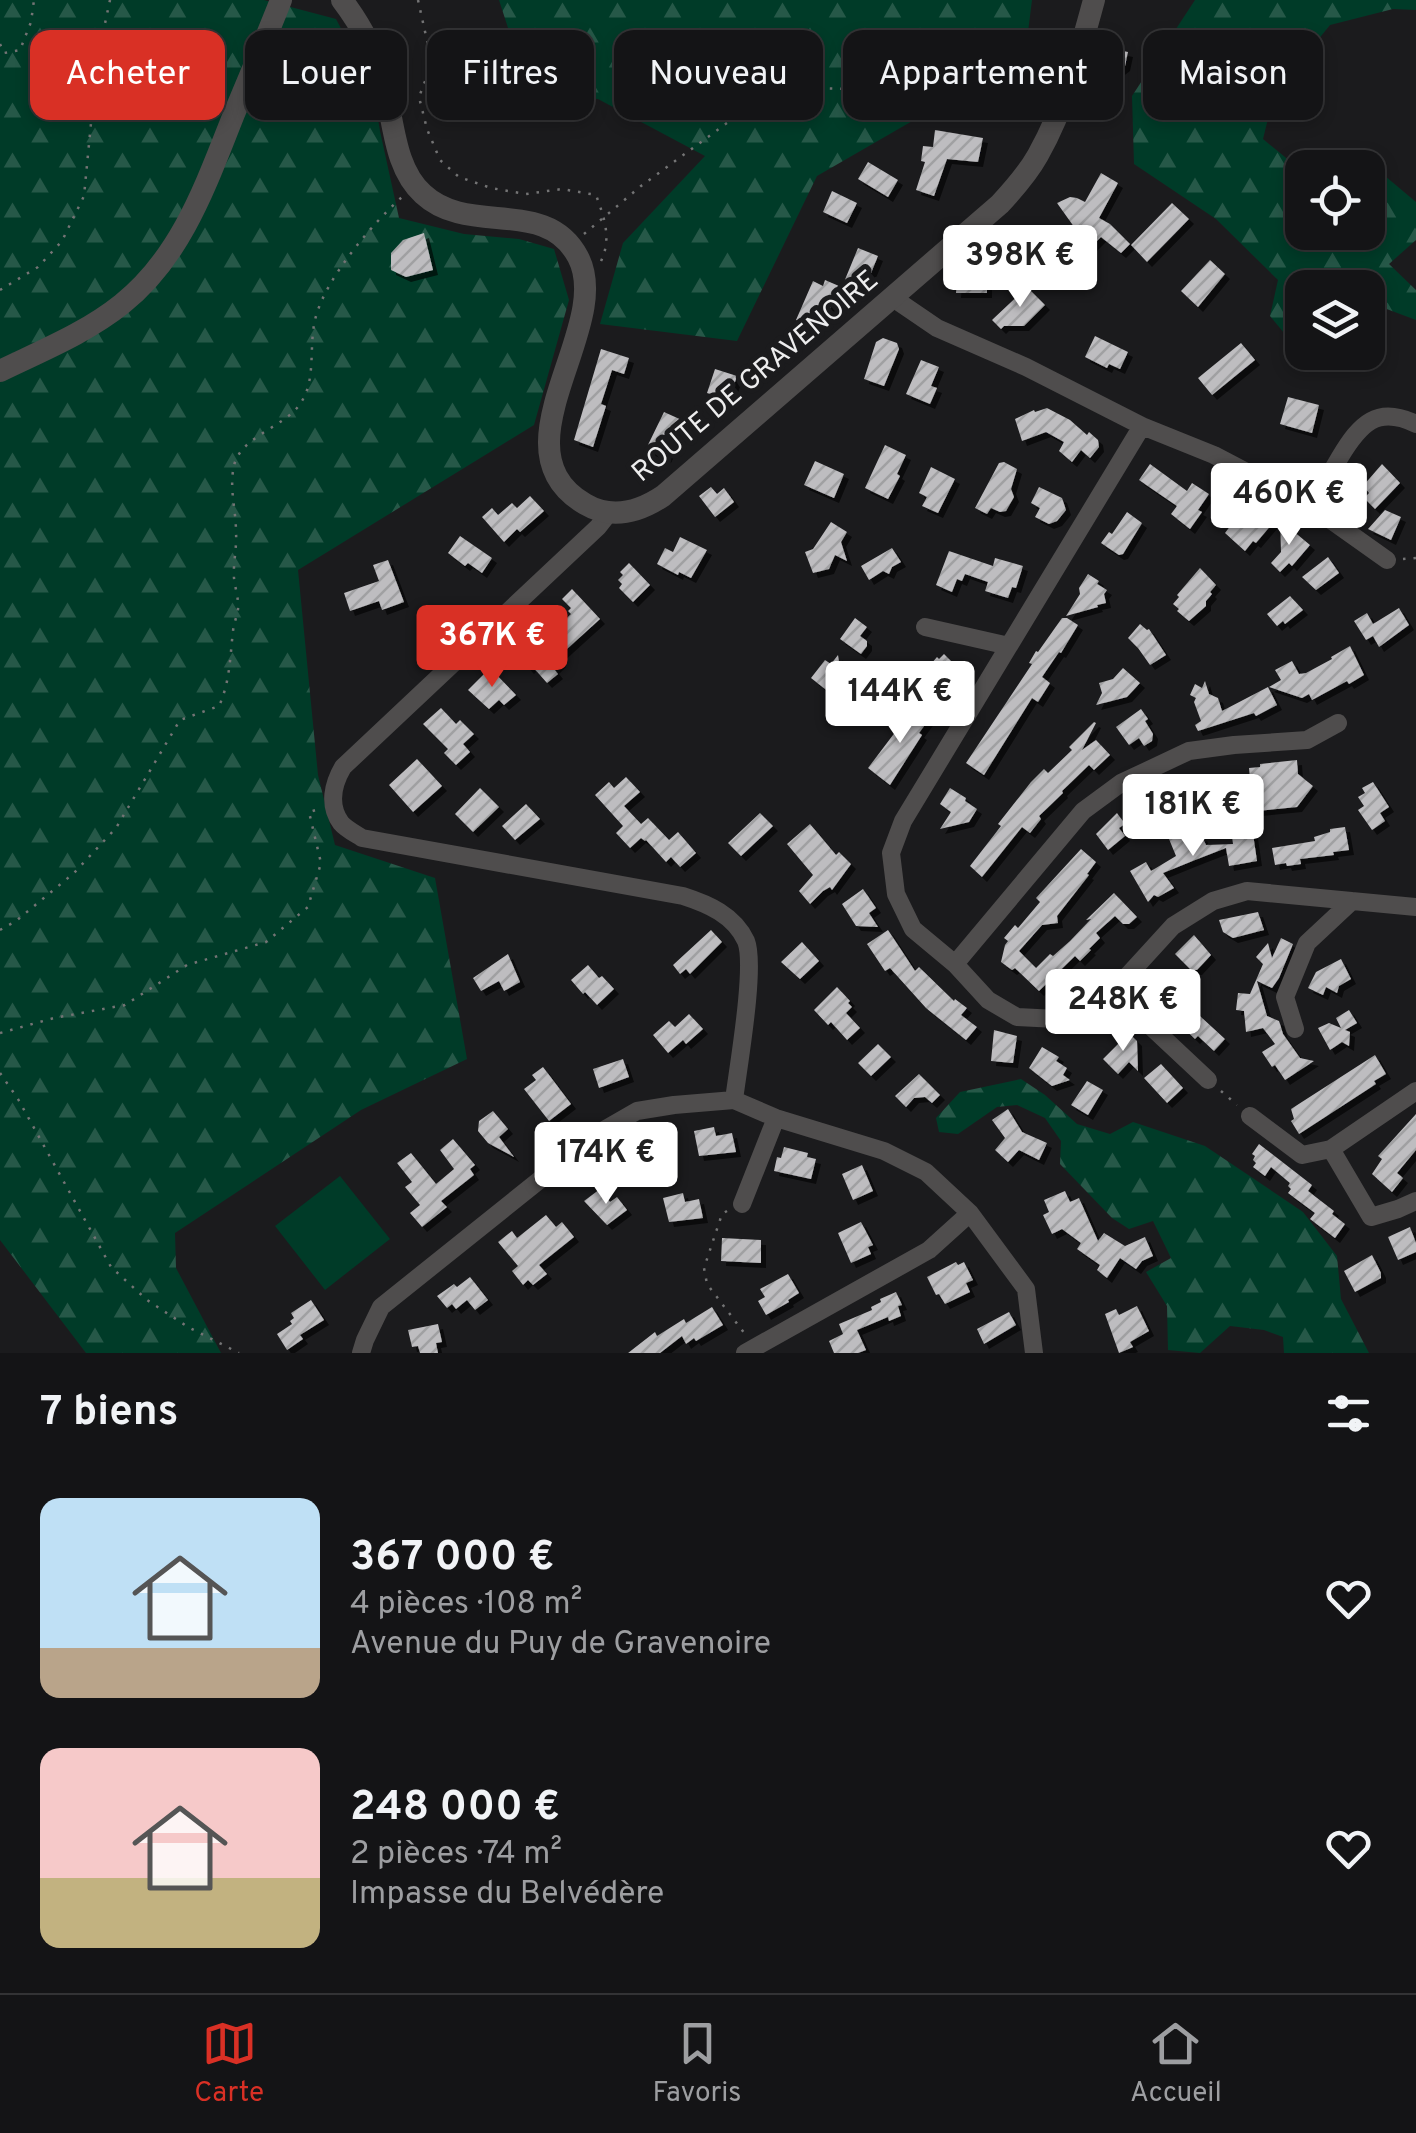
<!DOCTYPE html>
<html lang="fr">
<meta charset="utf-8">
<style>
:root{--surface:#141416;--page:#1d1d1f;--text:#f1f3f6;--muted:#9d9ea1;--line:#333335;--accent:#d93025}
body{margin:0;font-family:Overpass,sans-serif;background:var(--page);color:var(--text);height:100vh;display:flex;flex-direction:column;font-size:38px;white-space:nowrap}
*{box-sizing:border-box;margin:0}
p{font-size:32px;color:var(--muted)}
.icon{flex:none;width:55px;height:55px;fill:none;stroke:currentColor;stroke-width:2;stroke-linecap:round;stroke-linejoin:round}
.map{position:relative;height:1353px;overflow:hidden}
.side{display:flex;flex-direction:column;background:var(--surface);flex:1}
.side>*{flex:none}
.hud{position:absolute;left:30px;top:30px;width:1358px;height:90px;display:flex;gap:20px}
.controls{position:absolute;left:1285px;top:150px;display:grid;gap:20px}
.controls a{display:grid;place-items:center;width:100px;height:100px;border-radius:20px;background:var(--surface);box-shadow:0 5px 15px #0003,0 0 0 2px var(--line);font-size:50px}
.price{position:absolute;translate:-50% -85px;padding:0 22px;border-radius:10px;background:#fff;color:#222;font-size:32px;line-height:65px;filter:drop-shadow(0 2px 5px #0008)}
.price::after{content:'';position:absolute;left:50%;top:60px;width:30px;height:22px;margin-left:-15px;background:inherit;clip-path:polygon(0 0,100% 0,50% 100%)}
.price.active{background:var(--accent);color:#fff}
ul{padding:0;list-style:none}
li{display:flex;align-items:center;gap:30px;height:250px;padding:0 40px}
li span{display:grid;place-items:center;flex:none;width:280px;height:200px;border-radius:20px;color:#555}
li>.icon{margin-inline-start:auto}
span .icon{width:120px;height:120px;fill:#fffc;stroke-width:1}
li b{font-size:42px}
h2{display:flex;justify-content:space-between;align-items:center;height:120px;padding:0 40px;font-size:42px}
.pill{padding:0 35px;border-radius:20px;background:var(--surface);box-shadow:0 5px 15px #0003,0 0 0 2px var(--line);font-size:35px;line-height:90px}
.pill.active{background:var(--accent);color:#fff}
.menu{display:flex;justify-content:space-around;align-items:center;height:140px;border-top:2px solid var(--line);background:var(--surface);font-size:28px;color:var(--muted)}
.menu a{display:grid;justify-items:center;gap:5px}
.menu .active{color:var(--accent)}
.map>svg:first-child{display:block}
</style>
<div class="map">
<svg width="1416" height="1353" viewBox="0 0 1416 1353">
<defs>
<pattern id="forest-firs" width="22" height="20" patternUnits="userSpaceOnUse" patternTransform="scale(2.5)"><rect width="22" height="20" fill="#003b28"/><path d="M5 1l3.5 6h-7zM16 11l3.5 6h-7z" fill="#265848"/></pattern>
<pattern id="building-hatch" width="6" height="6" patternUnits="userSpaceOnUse" patternTransform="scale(2.5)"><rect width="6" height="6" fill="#bebdc0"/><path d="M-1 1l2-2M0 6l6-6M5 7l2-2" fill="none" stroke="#a0a0a2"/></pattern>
<filter id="shadow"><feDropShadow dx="5" dy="5" stdDeviation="0" flood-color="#0009"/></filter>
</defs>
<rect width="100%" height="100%" fill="#1b1b1d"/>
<path fill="url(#forest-firs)" d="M0,0h264l72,19 18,34 16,19 10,59 19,87 65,16 55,5 35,10 15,51 -35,125 -236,145 20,205 17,70 100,33 32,181 -106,51 -186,123 1,35 45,85h-135l-86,-113z
M499,0h533l-7,56 -208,120 -80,165 -137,-17 23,-81 82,-87 -107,-57 -36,-2 -39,-23z
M1195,0h221v10l-23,-1 -63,16 -56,69 -11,45 39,32v61h66v-62l17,6 31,26v38l-27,24 27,26v30l-48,-18v-14h-66v64l15,1 -9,9 -38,-46 8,-36 -62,-61 -82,-55 -2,-68z
M1021,1079l24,16 32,29 33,10 23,-12 72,24 98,66 34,44 4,43 28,54h-85l-1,-16 -19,-7 -34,-4 -30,27 -32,-3 -1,-44 -21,-34 25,-14 -18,-37 -24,8 -17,-11 -52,-54 1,-23 -16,-23 -28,-13 -20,2 -39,27 -19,-2 -3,-14 24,-26z"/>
<path fill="#003b28" d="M340,1176l50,63 -65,51 -50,-64z"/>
<path fill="url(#building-hatch)" filter="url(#shadow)" d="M1101,31l10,2 -2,15 19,4 -3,14 -13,10 -19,-19z
M935,130l48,8 -5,24 -31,-3 -13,37 -18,-6 9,-28 -4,-1 2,-15 10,1z
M868,162l30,18 -10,17 -30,-18z
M1101,173l17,10 -19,35 11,6 20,20 -9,9 -20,-16 -32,32 -2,13 -21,-21 31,-30 -20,-28 13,-6 7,1 8,4z
M832,191l25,12 -10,20 -24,-11z
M1172,203l17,16 -42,43 -16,-17z
M424,233l9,37 -27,7 -15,-7v-17l12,-13z
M858,248l20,8 -14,34 -20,-8z
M1210,260l15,14 -27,33 -17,-16z
M980,268l11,13 -4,3v9h-31l1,-14 10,-9 4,6z
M825,280l14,6 -13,32 -11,-5 -6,13 -13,-6 17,-39 10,5z
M1027,287l18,18 -21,21h-20l-3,3 -9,-9z
M1095,336l33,16 -8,17 -11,-5 -2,4 -22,-11z
M883,338l14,5 2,6 -15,37 -20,-7 12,-37z
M1241,343l14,17 -43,35 -14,-17z
M601,349l28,9 -5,16 -12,-4 -11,34 5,2 -13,41 -19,-7z
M921,360l18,7 -8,19 6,2 -7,16 -24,-10z
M715,369l22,7 -8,24 -22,-7z
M1288,397l31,8 -7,28 -32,-9z
M1047,408l23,12 17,15 2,-3 9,8 1,7 -9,11 -9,-8 -9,12 -13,-11 5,-9 -18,-10 -24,9 -7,-22 19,-9 1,2z
M664,412l20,9 -18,37 -20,-9z
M885,445l21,10 -9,19 3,2 -12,23 -23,-11z
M815,461l29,13 -10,24 -30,-13z
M1004,462l13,7 -6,20 3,8 -8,14 -6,1 -9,-4 -4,6 -12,-6 24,-45z
M1150,464l37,27 5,-8 17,11 -11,16 4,2 -12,17 -19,-15 6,-8 -38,-26z
M1382,464l18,19 -25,26 -11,-11 5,-5 -6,-7z
M931,467l24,12 -17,34 -16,-7 5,-9 -8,-4z
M711,487l6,7 7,-6 10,14 -19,15 -16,-21z
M1039,487l23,11 4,12 -9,11 -8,3 -14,-7 5,-9 -9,-5z
M530,496l14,15 -24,21 -3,-3 -13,13 -22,-25 10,-9 6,7 14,-12 5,5z
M1248,502l12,10 5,-6 13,11 -22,26 -3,-2 -8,10 -20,-18z
M1385,510l16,7 -10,23 -23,-11z
M1127,512l15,11 -19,31 -4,1 -18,-12 8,-11 3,2z
M1280,520l30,25 -18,21 -3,-3 -9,9 -9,-9 10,-11z
M831,522l16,10 -6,10 6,19 -12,-6 -6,14 -16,4 -8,-21 8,-3z
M460,536l32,22 -10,15 -14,-10 -3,3 -17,-13z
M680,537l27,13 -16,28 -12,-6 -1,3 -21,-11 8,-16 8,4z
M892,548l9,14 -9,5 -3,7 -6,-3 -14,9 -8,-14z
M949,551l44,15 2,-8 28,8 -7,22 -4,-1 -4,11 -23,-7 3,-9 -23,-8 -3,7 -5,-2 -5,13 -16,-7z
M1328,557l11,16 -23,17 -14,-13z
M388,560l16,42 -22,8 -3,-9 -29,10 -6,-18 35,-12 -6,-16z
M629,563l21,22 -17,17 -14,-14 3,-4 -4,-4 5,-5 -3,-3z
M1200,568l16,17 -6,7 2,2 -6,7v5l-17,15 -12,-10 2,-2 -6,-5 6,-7 -2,-2z
M1088,574l11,7 -2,3 10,6 -3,4 2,9 -9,2 1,2 -32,9 14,-22 -1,-6z
M572,589l28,30 -43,39 4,4 -7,7 4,5 -11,9 -15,-17 -3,3 -12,-13 11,-10 -5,-5 12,-11 9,10 27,-26 -3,-3 3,-3 -9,-9z
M1290,596l13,14 -18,14 -2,-3 -6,5 -10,-12z
M1399,608l10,17 -30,22 -6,-11 -7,4 -12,-19 13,-8 6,11z
M855,618l12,9 -7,9 7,5v5l-6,8 -21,-15z
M1062,618h5l11,7 -17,28 -2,-1 -17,25 8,6 -12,19 -6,-4 -48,77 -18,-12 66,-99 -3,-1 7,-12 2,1z
M1140,624l7,6 2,-1 17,26 -16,10 -12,-17 -10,-10z
M1350,646l14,29 -15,9 -2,-3 -35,19 -3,-6 -7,4 -33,-11 12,-7 -6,-10 17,-9 7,13 7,-1 26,-14 -1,-2z
M944,654l8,8 -2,2 9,8 -13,15h-7l-15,-15 13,-15 2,2z
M838,655l5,29 -9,12 -23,-18 14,-18 6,4z
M490,668l26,27 -12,10 -5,-5 -10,9 -21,-19z
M1123,668l17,15 -13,14 -31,8 6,-12 -3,-10 14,-4z
M1205,681l4,13 9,4 4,13 46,-24 9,18 -21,11 -2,-3 -56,18 -3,-6 6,-4 -7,-19 2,-4 -6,-3 5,-11 7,4z
M912,706l18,12 -11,15 3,2 -32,50 -22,-17 28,-37 -3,-2z
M441,708l15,16 4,-4 14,14 -11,10 7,8 -14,13 -12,-12 4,-4 -25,-25z
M1141,709l7,10 -3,2 8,13 -1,7 -8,5 -5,-8 -10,7 -13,-18z
M1094,722l2,1 -14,27 14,-10 14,15 -16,15 -5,-5 -27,26 1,2 -24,23 2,3 -11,14 -8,-6 -40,50 -12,-11 31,-40 -3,-2 33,-42 13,-13 4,4 24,-23 -3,-3z
M417,759l25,27 -29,26 -24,-27z
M1297,760l1,14 15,12 -16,21 -49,5 -1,-12h5l-3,-32 11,-1v-3z
M626,777l14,15 -16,14 17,18 7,-6 21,22 9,-8 18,21 -16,14 -9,-10 -5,5 -20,-22 -1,1 -4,-3 -11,10 -14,-15 7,-7 -28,-31 14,-13 5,6z
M1182,780l5,22 -45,22 -2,-4 5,-4 -7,-15 11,-6 9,10 7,-6 -5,-9z
M1373,782l16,25 -9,6 5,8 -13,9 -14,-20 6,-4 -6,-9 7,-4 -3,-5z
M480,788l19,19 -26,25 -18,-18z
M950,788l16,10 -1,3 12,8 -8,13 -29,7 11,-17 -11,-8z
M526,804l14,15 -25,21 -13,-14z
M760,813l13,13 -32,30 -13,-13z
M1117,813l8,11 -6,4 6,8 -17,14 -12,-16z
M810,824l26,31 3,-3 12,12 -19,26 -2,-3 -7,4 -13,13 -11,-13 14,-16 -26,-31z
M1252,827l5,34 -28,5 -3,-18 -31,12 -32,13 11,15 -16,9 -4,-2 -6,7 -18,-31 16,-9 5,9 25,-15 -7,-17 16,-6 3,8 14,-5 4,9 27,-1 -2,-14z
M1345,827l4,23 -16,2 1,3 -34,4 1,5 -14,2 -1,-3 -11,2 -3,-17 43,-7 -1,-4 16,-5v-3z
M1081,849l15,13 -9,12 2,1 -32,41 1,7 -16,2 -23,26 17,17 14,-14 3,2 17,-15 21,-22 -5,1 28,-27 23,24 -8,7h-6l-8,-8 -19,17 4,5 -11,11 2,1 -11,11 -5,-5 -36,35 -24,-23 -3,2 -11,-8 4,-17 3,-4 -4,-3 11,-13 3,3 22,-26 -4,-4z
M863,889l13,19 -7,5 9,14 -22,-1 -14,-22z
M1258,912l6,18 -31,8 -10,-6 -4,-12z
M711,930l11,12 -32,32 -4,-5 -6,5 -7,-9z
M888,930l27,41 4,-4 35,34 1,-2 12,9 -6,7 16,12 -11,13 -40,-32 -36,-40 -5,3 -18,-27z
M1194,935l17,20 -14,15h-6l-16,-16z
M1281,938l12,6 -14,34 -7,10 -15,-7 10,35 12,5 1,3 -10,2 10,-2 3,10 17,24 14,3 -29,19 -10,-15 -3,2 -10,-15 13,-8 -12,-16 -17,4 -2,-21 -8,-1 2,-17 12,1 13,-30 -7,-7 12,-14 4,15z
M802,942l17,19 -19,18 -19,-17z
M508,954l12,28 -16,9 -5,-10 -18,10 -8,-13z
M1341,959l10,20 -12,7 -2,7 -11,-6 -3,8 -15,-7 8,-16z
M588,965l11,13 3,-2 12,13 -17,16 -12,-13 -2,2 -12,-14z
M1167,980l11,12 -2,2 49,45 -11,12 -16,-15 -3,3 -36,-34 -1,2 -9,-9z
M837,987l13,14 -2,2 4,4 -6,6 14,15 -13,12 -16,-18 -3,3 -14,-15z
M1349,1010l8,13 -12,7 5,2 -1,14 -7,-4 -12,8 -12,-22 11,-5 12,5 -5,-10z
M689,1014l14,15 -17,15 -3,-4 -15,13 -15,-18 16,-14 6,6z
M994,1030l23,6 -4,27 -22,-2z
M1130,1034l7,7 1,30 -9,-9 -11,12 -15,-15 15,-15v-5l8,-1z
M878,1044l13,13 -20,19 -13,-13z
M1042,1047l17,10 -3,4 11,7 -4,7 7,5 -18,6 -23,-18z
M1375,1055l11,19 -12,7 2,3 -77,50 -8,-13 3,-2 -3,-10z
M623,1059l6,18 -30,11 -6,-19z
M1161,1064l22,24 -16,15 -23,-25z
M543,1067l28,37 -22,17 -25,-32 12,-9 -4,-5z
M919,1074l21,21 -8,8 -7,-6 -11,1 -8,9 -11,-11z
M1087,1081l16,9 -15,25 -17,-10z
M1008,1109l14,23 25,11 -8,17 -20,-10 -11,12 -13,-12 10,-12 -13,-18z
M493,1111l15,18 -9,8 15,20 -26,-14 -10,-12 1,-10z
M1416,1114v36l-19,23 6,5 -11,14 -20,-18 10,-15 -4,-3z
M714,1127l2,9 16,-3 4,19 -37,4 -5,-25z
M662,1134l3,14 -6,1 6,29 -15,3 -5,-27 -23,4 -3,-15z
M453,1139l22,26 -5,4 4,6 -33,26 6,6 -25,20 -12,-14 10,-8 -15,-18 7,-5 -15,-19 14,-10 25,31 18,-15 -14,-19z
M1259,1144l53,41 -4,6 26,20 -2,3 13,10 -10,14 -25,-19 5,-6 -27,-20 3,-4 -3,-3 2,-3 -19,-16 -6,9 -12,-9 3,-4 -3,-3 2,-4 -3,-2z
M784,1147l24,6 -1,4 9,2 -5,20 -37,-8 3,-14 4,1z
M862,1165l11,26 -20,9 -11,-26z
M600,1189l10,13 7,-5 10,13 -20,15 -23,-24z
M1065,1191l5,11 9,-4 19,43 6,-8 21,13 20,-9 8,19 -11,5 -6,8 -16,-11 -13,20 -10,-8 3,-5 -23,-16 4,-6 -19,-14 -10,5 -9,-19 6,-3 -5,-12z
M683,1193l2,9 14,-3 4,19 -34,4 -6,-24z
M546,1215l10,12 6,-5 12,15 -35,28 8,9 -14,11 -5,-5 -5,5 -11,-14 6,-5 -20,-24 14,-11 5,7z
M861,1222l12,23 -5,2 3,7 -20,9 -13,-30z
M1410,1227l6,16v9l-18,8 -10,-23z
M722,1238l39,2v23l-40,-2z
M1372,1255l9,18v5l-26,14 -11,-21z
M956,1262l2,3 6,-3 9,18 -7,3 4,9 -25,12 -6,-10 -3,1 -9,-18z
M788,1274l11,19 -11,7 1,2 -23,13 -8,-14 7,-4 -5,-8z
M470,1277l18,23 -13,10 -8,-10 -11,9 -4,-5 -5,4 -10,-12 17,-12 3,3z
M896,1292l6,13 -4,1 3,10 -12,5 -1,-4 -31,13 9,20 -8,3h-24l-5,-12 14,-7 -4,-10 33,-14 -1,-3 10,-5 -1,-3z
M311,1300l13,20 -24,15 3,4 -16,11 -10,-16 15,-10 -2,-3 4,-3 -3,-5z
M1137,1306l12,25 -19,11 3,5 -14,6 -14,-39 11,-5 3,6z
M712,1307l11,18 -27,16 -2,-3 -8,6 -4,-8 -22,17h-32l27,-21 2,4 27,-17 2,4z
M1009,1312l7,13 -32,19 -7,-15z
M438,1324l4,18 -6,1 2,10h-18l-2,-7 -6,1 -4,-17z"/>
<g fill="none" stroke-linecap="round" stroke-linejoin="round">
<path stroke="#747475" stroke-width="2.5" stroke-dasharray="2.5 8" stroke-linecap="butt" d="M418,0l14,63 -13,34 8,32 13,31 19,17 32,11 35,6 36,-5 34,6c8,22 16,43 5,66
M0,44l4,9 16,-3 11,-28 3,-22
M584,234l57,-48 127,-93 46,-5 81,2 77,-18 91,-36
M0,290l38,-23 24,-26 22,-45 13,-135 13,-61
M1403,559l13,-1
M0,930l16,-9 58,-48 42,-45 64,-108 39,-14c11,-24 11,-49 14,-75 1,-8 4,-15 5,-22 1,-10 -3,-21 -4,-31 -1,-15 3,-30 2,-46 0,-21 -6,-40 -3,-61 3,-32 44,-41 63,-62 22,-24 12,-59 19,-89 9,-40 57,-96 87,-123
M0,1033l54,-15 71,-13 62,-40 79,-23 42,-35 13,-44 -12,-51 7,-2
M0,1073l18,26 93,168 36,33 41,27 51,26
M1221,1091l16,14
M727,1211l-5,3 -18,54 3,16 38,50"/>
<path stroke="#4f4d4d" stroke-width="18" d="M893,298l44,30 89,39 116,59 72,29 97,51 76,54
M1142,426l-239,395 -12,32 5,41 17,35 42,35 33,36 29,17 40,2 34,-8 29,-27 53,-58 40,-25 34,-10 169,16
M1311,506c10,-16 19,-32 29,-49 20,-33 37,-52 76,-33
M609,513l-11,14 -255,240c-10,17 -15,38 -2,56 5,6 15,11 21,15l321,58c25,8 51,19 63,45 10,25 -8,127 -12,159
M925,627l84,19
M955,964l128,-153 38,-28 68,-32 45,-6 73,-5 31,-17
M1113,991l95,89
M1295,1029l-10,-32 22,-54 45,-42
M1250,1116l52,39 29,-6 40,68 27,-8 18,-8
M1331,1149l85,-58
M742,1204l34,-86
M361,1353l4,-13 16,-33 216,-173 40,-23 37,-6 60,-5 42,18 108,33 42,21 44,41 56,76 8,64
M745,1353l184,-103 41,-37"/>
<path stroke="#4f4d4d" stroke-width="22" d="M342,0c19,25 33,51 41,81 11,37 10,86 40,113 46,43 123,2 155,63 37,70 -87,192 7,247 27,16 54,8 78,-8l337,-292c14,-15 28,-31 38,-49 27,-48 42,-103 56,-155
M0,371c41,-20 86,-38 122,-67 60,-48 84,-120 112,-190 16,-38 32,-76 47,-114"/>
</g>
<g text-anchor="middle" stroke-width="10" stroke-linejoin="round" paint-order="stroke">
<g font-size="28" fill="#ededee" stroke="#1b1b1d">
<text transform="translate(754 375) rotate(-40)" y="10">ROUTE DE GRAVENOIRE</text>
</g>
</g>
</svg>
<div class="controls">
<a><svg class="icon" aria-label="locate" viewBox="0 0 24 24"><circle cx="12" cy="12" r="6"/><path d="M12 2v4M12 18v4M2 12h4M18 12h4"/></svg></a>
<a><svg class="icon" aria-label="layers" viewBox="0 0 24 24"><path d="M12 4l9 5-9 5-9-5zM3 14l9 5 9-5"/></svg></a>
</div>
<b class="price" style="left:1020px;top:310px">398K €</b>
<b class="price" style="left:1289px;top:548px">460K €</b>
<b class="price active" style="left:492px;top:690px">367K €</b>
<b class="price" style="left:900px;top:746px">144K €</b>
<b class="price" style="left:1193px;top:859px">181K €</b>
<b class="price" style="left:1123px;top:1054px">248K €</b>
<b class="price" style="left:606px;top:1207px">174K €</b>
<div class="hud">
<a class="pill active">Acheter</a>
<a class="pill">Louer</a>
<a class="pill">Filtres</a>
<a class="pill">Nouveau</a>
<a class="pill">Appartement</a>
<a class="pill">Maison</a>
</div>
</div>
<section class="side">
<h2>7 biens<svg class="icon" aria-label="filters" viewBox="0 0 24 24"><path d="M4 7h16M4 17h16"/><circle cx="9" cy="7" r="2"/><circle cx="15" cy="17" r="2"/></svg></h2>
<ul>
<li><span style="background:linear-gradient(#bfe0f5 75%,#b9a48a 0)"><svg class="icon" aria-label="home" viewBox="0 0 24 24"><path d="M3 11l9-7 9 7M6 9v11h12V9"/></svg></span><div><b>367 000 €</b><p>4 pièces · 108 m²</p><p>Avenue du Puy de Gravenoire</p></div><svg class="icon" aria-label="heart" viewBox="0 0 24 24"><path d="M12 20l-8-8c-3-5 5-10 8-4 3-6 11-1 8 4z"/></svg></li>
<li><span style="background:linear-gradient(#f6c9c9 65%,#c2b280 0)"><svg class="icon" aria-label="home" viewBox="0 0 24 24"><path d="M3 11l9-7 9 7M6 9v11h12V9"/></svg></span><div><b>248 000 €</b><p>2 pièces · 74 m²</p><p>Impasse du Belvédère</p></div><svg class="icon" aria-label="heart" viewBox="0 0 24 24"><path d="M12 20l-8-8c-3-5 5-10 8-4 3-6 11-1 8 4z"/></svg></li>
</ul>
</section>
<nav class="menu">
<a class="active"><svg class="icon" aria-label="map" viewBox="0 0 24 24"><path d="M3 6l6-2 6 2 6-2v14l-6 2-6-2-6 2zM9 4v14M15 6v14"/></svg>Carte</a>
<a><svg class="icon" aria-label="saved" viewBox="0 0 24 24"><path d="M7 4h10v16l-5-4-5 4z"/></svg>Favoris</a>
<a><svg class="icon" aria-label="home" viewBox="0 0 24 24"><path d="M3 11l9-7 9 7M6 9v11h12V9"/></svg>Accueil</a>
</nav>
